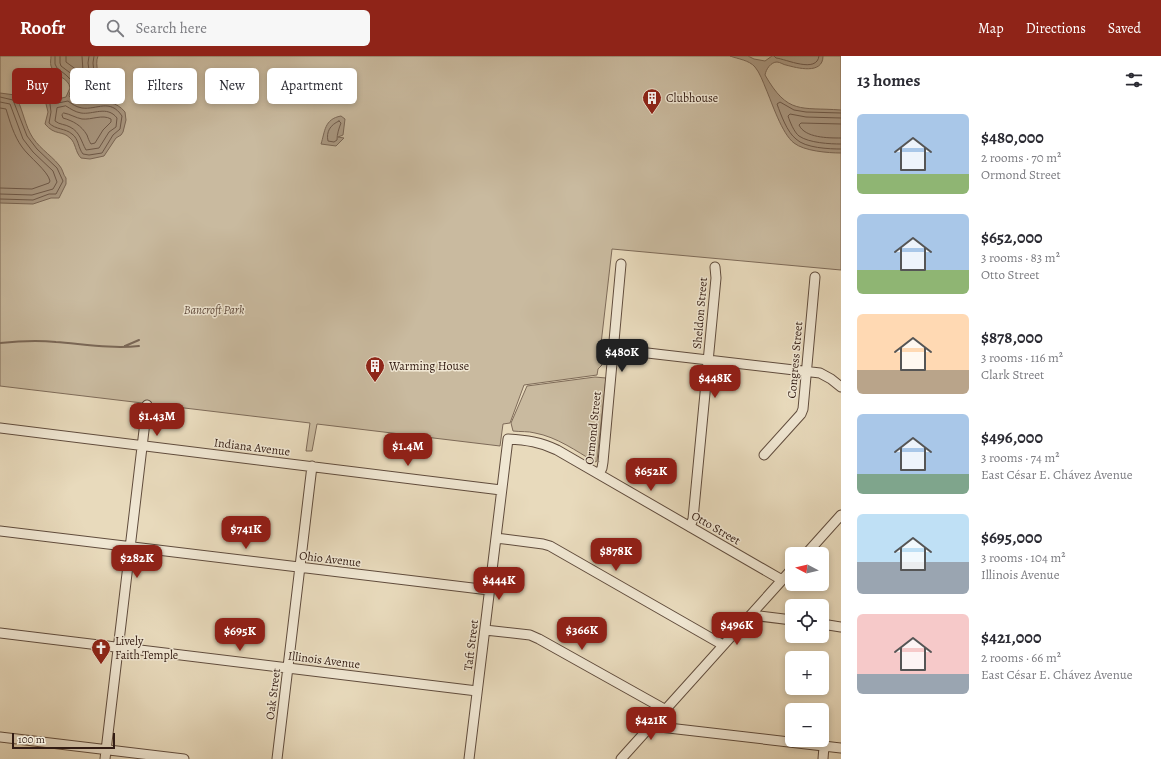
<!DOCTYPE html>
<meta charset="utf-8">
<style>
:root{--surface:#fff;--page:#f7f7f7;--text:#2b2b33;--muted:#7c7c81;--accent:#8f2418}
body{margin:0;font-family:Alegreya,serif;background:var(--page);color:var(--text);height:100vh;display:flex;flex-direction:column;font-size:15px;white-space:nowrap}
*{box-sizing:border-box;margin:0}
p{font-size:13px;color:var(--muted)}
.icon{flex:none;width:22px;height:22px;fill:none;stroke:currentColor;stroke-width:2;stroke-linecap:round;stroke-linejoin:round}
.map{position:relative;flex:1;overflow:hidden}
.details{display:flex;flex-direction:column;background:var(--surface);width:320px}
.details>*{flex:none}
.hud{position:absolute;left:12px;top:12px;width:380px;height:36px;display:flex;gap:8px}
.needle{width:26px;rotate:277deg}
.fabs{position:absolute;left:785px;top:491px;display:grid;gap:8px}
.fabs a{display:grid;place-items:center;width:44px;height:44px;border-radius:6px;background:var(--surface);box-shadow:0 2px 6px #0003;font-size:20px}
.scale{position:absolute;left:12px;bottom:10px;width:103px;box-sizing:border-box;padding-left:4px;border:2px solid #331c13;border-top:0;font-size:11px;line-height:14px;white-space:nowrap;color:#331c13;-webkit-text-stroke:3px #f0e7d3;paint-order:stroke}
.price{position:absolute;translate:-50% -34px;padding:0 9px;border-radius:8px;background:var(--accent);color:#fff;font-size:13px;line-height:26px;filter:drop-shadow(0 1px 2px #0008)}
.price::after{content:'';position:absolute;left:50%;top:24px;width:12px;height:9px;margin-left:-6px;background:inherit;clip-path:polygon(0 0,100% 0,50% 100%)}
.price.on{background:#222;color:#fff}
ul{padding:0;list-style:none}
li{display:flex;align-items:center;gap:12px;height:100px;padding:0 16px}
li span{display:grid;place-items:center;flex:none;width:112px;height:80px;border-radius:6px;color:#555}
li>.icon{margin-inline-start:auto}
span .icon{width:48px;height:48px;fill:#fffc;stroke-width:1}
li b{font-size:17px}
h2{display:flex;justify-content:space-between;align-items:center;height:48px;padding:0 16px;font-size:17px}
.chip{padding:0 14px;border-radius:6px;background:var(--surface);box-shadow:0 2px 6px #0003;font-size:14px;line-height:36px}
.chip.on{background:var(--accent);color:#fff}
header{display:flex;align-items:center;gap:24px;box-sizing:border-box;height:56px;padding:0 20px;background:var(--accent);color:#fff}
header strong{font-size:19px}
nav{display:flex;gap:22px;margin-inline-start:auto;font-size:14px}
.search{width:280px;height:36px;background:var(--page);display:flex;align-items:center;gap:10px;box-sizing:border-box;padding:0 14px;border-radius:6px;color:var(--muted);font-size:15px}
main{display:flex;flex:1;min-height:0}
.map>svg:first-child{display:block}
</style>
<header>
<strong>Roofr</strong>
<div class="search"><svg class="icon" aria-label="search" viewBox="0 0 24 24"><circle cx="10" cy="10" r="6"/><path d="M15 15l6 6"/></svg>Search here</div>
<nav><a>Map</a><a>Directions</a><a>Saved</a></nav>
</header>
<main>
<div class="map">
<svg width="841" height="703" viewBox="0 0 841 703">
<rect width="100%" height="100%" fill="#e8dabc"/>
<filter id="stains"><feTurbulence type="fractalNoise" baseFrequency=".005" numOctaves="4"/><feColorMatrix values="0 0 0 0 .2 0 0 0 0 .09 0 0 0 0 .02 0 0 0 .5 -.17"/></filter>
<radialGradient id="worn" r=".72"><stop offset=".6" stop-color="#630" stop-opacity="0"/><stop offset="1" stop-color="#630" stop-opacity=".3"/></radialGradient>
<path fill="#c9ba9f" stroke="#7e6b59" d="M0,0h841v214l-229,-21 -11,95 1,21 -4,4 -1,6 -73,10 -14,38 -7,1 -3,22 -183,-22 -5,27h-6l4,-28 -310,-37z
M595,321l11,1 -9,83 -2,1c-19,-11 -38,-25 -60,-29 -7,-2 -14,-1 -22,-2l-2,-8 16,-37z"/>
<path fill="#aa9983" stroke="#7a6756" d="M51,0h47c-4,10 3,20 0,29 -7,7 -13,3 -22,2l-6,5 -1,4c15,19 38,-6 56,16l1,8 -3,12 -2,3 -5,3 -12,18 -14,3 -9,-1c-6,-6 -5,-15 -11,-20 -8,-8 -15,-2 -25,-14l3,-12 -2,-8 1,-6 3,-1 8,2 8,-2 4,-9c-1,-11 -16,-11 -19,-22 -1,-3 0,-7 0,-10z
M730,0h18l6,3 11,2 7,-5h51c0,19 -26,12 -37,9 -2,0 -6,-3 -9,-3 -6,0 -11,7 -12,13 23,40 35,32 76,35v43c-13,0 -37,-2 -47,-10 -12,-9 -22,-40 -28,-54 -3,-7 -6,-16 -11,-22 -6,-7 -17,-8 -25,-11z
M0,37l15,2c7,12 9,26 15,38 7,14 20,21 29,32 4,4 4,10 7,13v6l-7,14h-8l-18,6 -33,-1z
M341,60l4,3 -2,16 -5,2 6,1 -8,8 -15,-2c4,-12 3,-25 20,-28z"/>
<g fill="none" stroke-linecap="round" stroke-linejoin="round">
<path stroke="#6e5a4b" stroke-width="1" d="M55,0v8l2,4 9,7 8,8 13,3 8,-3 -2,-20 1,-7
M60,0v7l1,3 16,12 11,3 2,-3 -2,-15 1,-7
M66,0v6l15,11 2,-2 -1,-15
M774,0l2,2c10,1 41,16 43,-2
M0,41l13,3 14,36 10,13 20,19 6,13 -7,13h-7l-16,6 -33,-1
M52,45l6,2 10,-2c4,3 8,6 14,7 15,2 28,-10 40,8l-2,13 -7,6 -11,18 -13,2 -6,-1c-5,-6 -4,-15 -11,-20 -7,-6 -16,-4 -23,-11l2,-11 -1,-8z
M0,46l10,2 13,35 10,13 20,19 4,11 -4,7 -21,6 -32,-1
M66,50c5,3 9,6 15,7 12,2 26,-8 36,5l-1,9 -7,5 -10,16 -13,2c-5,-9 -6,-18 -16,-23 -5,-3 -10,-2 -15,-6l2,-13z
M0,52l6,1c4,13 8,27 16,38 7,10 26,24 28,34l-1,2 -17,6 -32,-1
M64,57c6,1 12,5 18,6 10,1 20,-5 29,0v3l-8,8 -8,13 -4,1c-2,-3 -3,-6 -4,-9 -6,-10 -14,-14 -24,-17l-1,-3z
M841,57l-35,-1 -12,-2 -14,-8 -3,2c4,11 10,28 19,35 9,9 33,10 45,10
M841,62l-35,-1 -16,-3 -2,2c2,6 6,16 11,20 10,7 31,8 42,8
M339,65l2,2c-2,5 -4,11 -4,17l-3,2 -6,-1c-2,-9 2,-16 11,-20z
M841,68l-40,-1 -2,2c6,13 29,13 42,13"/>
<path stroke="#7a6756" stroke-width="2" d="M0,287c19,-2 37,-3 56,-1 27,2 55,7 83,4
M125,290l14,-6"/>
<defs>
<path id="minor" d="M613,293l207,24 11,6 10,8
M0,372l501,62
M764,399l37,-41 2,-5 12,-132
M599,418l3,-6 1,-6 18,-198
M690,471l3,-8 23,-241 -1,-11
M0,475l489,59
M496,482l47,6 7,2 173,99
M806,498l35,-39
M751,559l41,5
M822,568l19,3
M485,574l45,5 9,4 127,71
M0,577l477,58
M651,670l190,22
M0,681l184,22
M105,703l42,-354
M277,703l35,-293
M469,703l39,-320c18,1 33,3 49,11l225,130
M621,703l171,-190
M823,703l1,-13"/>
</defs>
<use href="#minor" stroke="#604c3d" stroke-width="11"/>
<use href="#minor" stroke="#f0e7d3" stroke-width="9"/>
</g>
<defs>
<symbol id="building-pin" viewBox="-11 -11 22 30"><path d="M0 17L-7.5 6A9.5 9.5 0 1 1 7.5 6Z" fill="#8f2418" stroke="#f0e7d3"/><path d="M-4-6H4V6H1V3H-1V6H-4ZM-2.5-4.3h1.7v1.8h-1.7ZM.8-4.3h1.7v1.8H.8ZM-2.5-1h1.7V.8h-1.7ZM.8-1h1.7V.8H.8Z" fill="#fff"/></symbol>
<symbol id="church-pin" viewBox="-11 -11 22 30"><path d="M0 17L-7.5 6A9.5 9.5 0 1 1 7.5 6Z" fill="#8f2418" stroke="#f0e7d3"/><path d="M-1.2-6h2.4v3.5h3.3v2.4h-3.3V6h-2.4V-.1h-3.3v-2.4h3.3Z" fill="#fff"/></symbol>
</defs>
<g fill-rule="evenodd">
<use href="#building-pin" x="641" y="31" width="22" height="30"/>
<use href="#building-pin" x="364" y="299" width="22" height="30"/>
<use href="#church-pin" x="90" y="581" width="22" height="30"/>
</g>
<g text-anchor="middle" stroke-width="3" stroke-linejoin="round" paint-order="stroke">
<g font-size="12" fill="#331c13" stroke="#f0e7d3" text-anchor="start">
<text x="666" y="46">Clubhouse</text>
<text x="389" y="314">Warming House</text>
<text x="115" y="589">Lively<tspan x="115" dy="14">Faith Temple</tspan></text>
</g>
<g font-size="12" font-style="italic" fill="#604b3d" stroke="#f0e7d3">
<text x="214" y="258">Bancroft Park</text>
</g>
<g font-size="12" fill="#331c13" stroke="#f0e7d3">
<text transform="translate(700 257) rotate(-85)" y="4">Sheldon Street</text>
<text transform="translate(795 304) rotate(-85)" y="4">Congress Street</text>
<text transform="translate(593 372) rotate(-84)" y="4">Ormond Street</text>
<text transform="translate(252 391) rotate(7)" y="4">Indiana Avenue</text>
<text transform="translate(716 472) rotate(30)" y="4">Otto Street</text>
<text transform="translate(330 503) rotate(7)" y="4">Ohio Avenue</text>
<text transform="translate(471 589) rotate(-83)" y="4">Taft Street</text>
<text transform="translate(324 604) rotate(7)" y="4">Illinois Avenue</text>
<text transform="translate(273 638) rotate(-83)" y="4">Oak Street</text>
</g>
</g>
<rect width="100%" height="100%" filter="url(#stains)"/>
<rect width="100%" height="100%" fill="url(#worn)"/>
</svg>
<div class="fabs">
<a><svg class="needle" viewBox="-14 -14 28 28"><path d="M0-13l5 13h-10z" fill="#e53935"/><path d="M0 13l5-13h-10z" fill="#7c7c81"/></svg></a>
<a><svg class="icon" aria-label="locate" viewBox="0 0 24 24"><circle cx="12" cy="12" r="6"/><path d="M12 2v4M12 18v4M2 12h4M18 12h4"/></svg></a>
<a>+</a>
<a>−</a>
</div>
<div class="scale">100 m</div>
<b class="price on" style="left:622px;top:317px">$480K</b>
<b class="price" style="left:715px;top:343px">$448K</b>
<b class="price" style="left:157px;top:381px">$1.43M</b>
<b class="price" style="left:408px;top:411px">$1.4M</b>
<b class="price" style="left:651px;top:436px">$652K</b>
<b class="price" style="left:246px;top:494px">$741K</b>
<b class="price" style="left:616px;top:516px">$878K</b>
<b class="price" style="left:137px;top:523px">$282K</b>
<b class="price" style="left:499px;top:545px">$444K</b>
<b class="price" style="left:737px;top:590px">$496K</b>
<b class="price" style="left:582px;top:595px">$366K</b>
<b class="price" style="left:240px;top:596px">$695K</b>
<b class="price" style="left:651px;top:685px">$421K</b>
<div class="hud">
<a class="chip on">Buy</a>
<a class="chip">Rent</a>
<a class="chip">Filters</a>
<a class="chip">New</a>
<a class="chip">Apartment</a>
</div>
</div>
<section class="details">
<h2>13 homes<svg class="icon" aria-label="filters" viewBox="0 0 24 24"><path d="M4 7h16M4 17h16"/><circle cx="9" cy="7" r="2"/><circle cx="15" cy="17" r="2"/></svg></h2>
<ul>
<li><span style="background:linear-gradient(#a9c7e8 75%,#8fb573 0)"><svg class="icon" aria-label="home" viewBox="0 0 24 24"><path d="M3 11l9-7 9 7M6 9v11h12V9"/></svg></span><div><b>$480,000</b><p>2 rooms · 70 m²</p><p>Ormond Street</p></div></li>
<li><span style="background:linear-gradient(#a9c7e8 70%,#8fb573 0)"><svg class="icon" aria-label="home" viewBox="0 0 24 24"><path d="M3 11l9-7 9 7M6 9v11h12V9"/></svg></span><div><b>$652,000</b><p>3 rooms · 83 m²</p><p>Otto Street</p></div></li>
<li><span style="background:linear-gradient(#ffd9b3 70%,#b9a48a 0)"><svg class="icon" aria-label="home" viewBox="0 0 24 24"><path d="M3 11l9-7 9 7M6 9v11h12V9"/></svg></span><div><b>$878,000</b><p>3 rooms · 116 m²</p><p>Clark Street</p></div></li>
<li><span style="background:linear-gradient(#a9c7e8 75%,#7fa58c 0)"><svg class="icon" aria-label="home" viewBox="0 0 24 24"><path d="M3 11l9-7 9 7M6 9v11h12V9"/></svg></span><div><b>$496,000</b><p>3 rooms · 74 m²</p><p>East César E. Chávez Avenue</p></div></li>
<li><span style="background:linear-gradient(#bfe0f5 60%,#9aa5b1 0)"><svg class="icon" aria-label="home" viewBox="0 0 24 24"><path d="M3 11l9-7 9 7M6 9v11h12V9"/></svg></span><div><b>$695,000</b><p>3 rooms · 104 m²</p><p>Illinois Avenue</p></div></li>
<li><span style="background:linear-gradient(#f6c9c9 75%,#9aa5b1 0)"><svg class="icon" aria-label="home" viewBox="0 0 24 24"><path d="M3 11l9-7 9 7M6 9v11h12V9"/></svg></span><div><b>$421,000</b><p>2 rooms · 66 m²</p><p>East César E. Chávez Avenue</p></div></li>
</ul>
</section>
</main>
